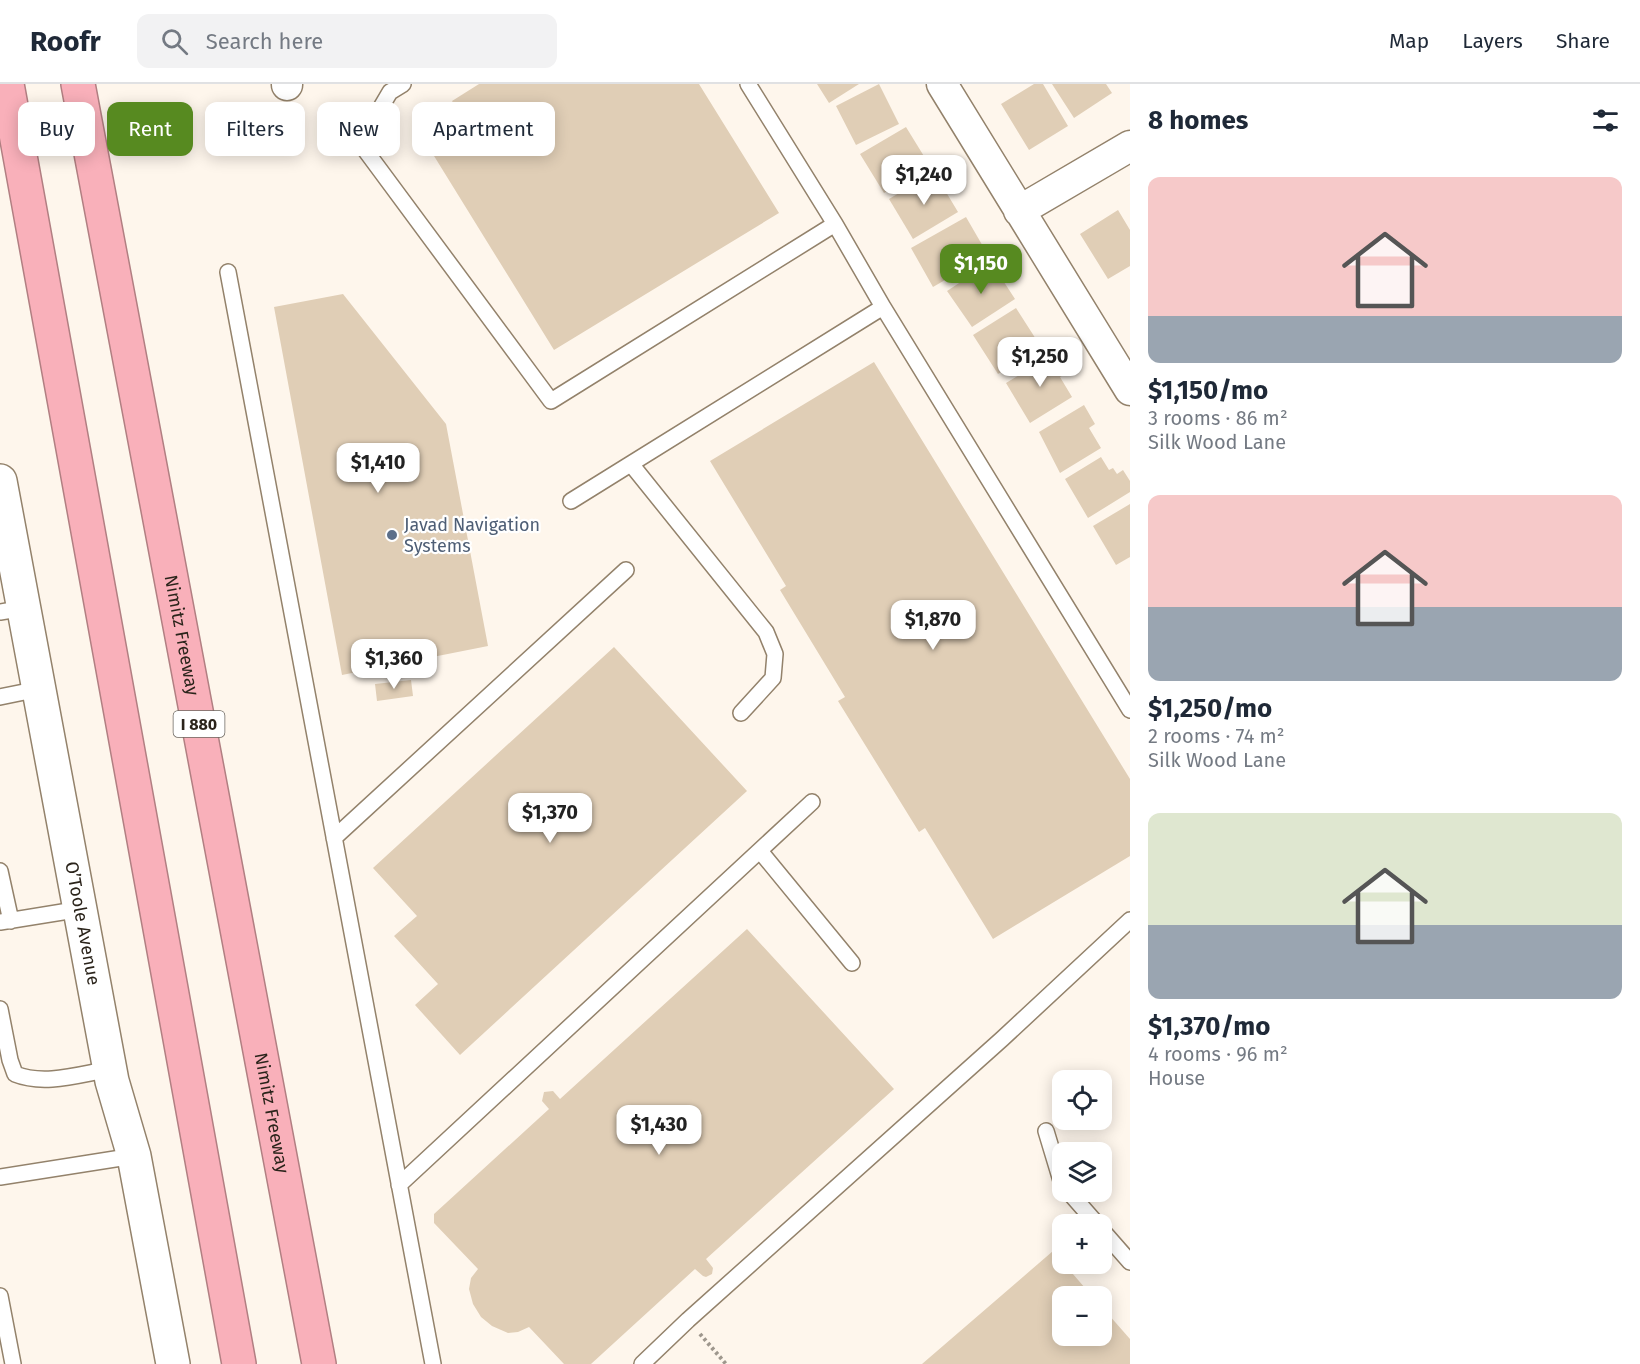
<!DOCTYPE html>
<meta charset="utf-8">
<style>
:root{--surface:#fff;--page:#f2f2f3;--text:#1f2937;--muted:#747a83;--line:#e0e1e3;--accent:#578a20}
body{margin:0;font-family:"Fira Sans",sans-serif;background:var(--page);color:var(--text);height:100vh;display:flex;flex-direction:column;font-size:22px;white-space:nowrap}
*{box-sizing:border-box;margin:0}
p{font-size:20px;color:var(--muted)}
.icon{flex:none;width:33px;height:33px;fill:none;stroke:currentColor;stroke-width:2;stroke-linecap:round;stroke-linejoin:round}
.map{position:relative;flex:1;overflow:hidden}
.drawer{display:flex;flex-direction:column;background:var(--surface);width:510px}
.drawer>*{flex:none}
.guide{position:absolute;left:18px;top:18px;width:570px;height:54px;display:flex;gap:12px}
.controls{position:absolute;left:1052px;top:986px;display:grid;gap:12px}
.controls a{display:grid;place-items:center;width:60px;height:60px;border-radius:12px;background:var(--surface);box-shadow:0 3px 15px #0003;font-size:30px}
.price{position:absolute;translate:-50% -51px;padding:0 14px;border-radius:12px;background:#fff;color:#222;font-size:20px;line-height:39px;filter:drop-shadow(0 2px 3px #0008)}
.price::after{content:'';position:absolute;left:50%;top:36px;width:18px;height:14px;margin-left:-9px;background:inherit;clip-path:polygon(0 0,100% 0,50% 100%)}
.price.selected{background:var(--accent);color:#fff}
ul{padding:0;list-style:none}
li{display:grid;align-content:center;gap:12px;height:318px;padding:0 18px}
li span{display:grid;place-items:center;height:186px;border-radius:12px;color:#555}
li>.icon{margin-inline-start:auto}
span .icon{width:108px;height:108px;fill:#fffc;stroke-width:1}
li b{font-size:26px}
h2{display:flex;justify-content:space-between;align-items:center;height:72px;padding:0 18px;font-size:26px}
.pill{padding:0 21px;border-radius:12px;background:var(--surface);box-shadow:0 3px 15px #0003;font-size:21px;line-height:54px}
.pill.selected{background:var(--accent);color:#fff}
header{display:flex;align-items:center;gap:36px;box-sizing:border-box;height:84px;padding:0 30px;background:var(--surface);border-bottom:2px solid var(--line)}
header strong{font-size:28px}
nav{display:flex;gap:33px;margin-inline-start:auto;font-size:21px}
.search{width:420px;height:54px;background:var(--page);display:flex;align-items:center;gap:15px;box-sizing:border-box;padding:0 21px;border-radius:12px;color:var(--muted);font-size:22px}
main{display:flex;flex:1;min-height:0}
.map>svg:first-child{display:block}
</style>
<header>
<strong>Roofr</strong>
<div class="search"><svg class="icon" aria-label="search" viewBox="0 0 24 24"><circle cx="10" cy="10" r="6"/><path d="M15 15l6 6"/></svg>Search here</div>
<nav><a>Map</a><a>Layers</a><a>Share</a></nav>
</header>
<main>
<div class="map">
<svg width="1130" height="1280" viewBox="0 0 1130 1280">
<rect width="100%" height="100%" fill="#fef6ec"/>
<path fill="#e0ceb6" d="M479,0h220l80,129 -225,137 -128,-207 38,-23 -12,-19z
M817,0h42l-30,19z
M879,0l20,40 -43,21 -20,-39z
M1034,0h9l25,42 -39,24 -28,-46z
M1052,0h54l6,9 -38,25z
M906,43l24,39 -46,27 -24,-39z
M934,88l24,40 -45,27 -24,-40z
M1118,126l12,20v36l-22,13 -28,-45z
M966,133l22,38 -55,32 -22,-39z
M991,178l24,37 -43,28 -25,-36z
M343,210l103,130 42,222 -146,29 -68,-368z
M1016,224l25,39 -43,27 -25,-39z
M1055,269l12,20 -7,4 12,20 -42,26 -24,-40z
M874,278l256,417v77l-137,83 -68,-111 -6,4 -81,-131 7,-4 -65,-107 6,-4 -76,-125z
M1084,321l11,19 -6,4 12,20 -41,25 -21,-41z
M1101,373l8,13 4,-2 4,6 6,-4 7,11v11l-42,26 -23,-39z
M1130,420v53l-14,8 -23,-39z
M614,563l133,144 -287,264 -45,-50 23,-21 -44,-48 23,-20 -44,-48z
M411,596l2,16 -36,5 -2,-17z
M747,845l147,160 -188,170 7,9 -1,6 -6,3 -3,-1 -8,-7 -104,95h-27l-35,-37 -11,5 -10,1 -16,-7 -11,-9 -8,-13 -4,-15 2,-11 7,-9 -44,-46v-9l115,-105 -7,-8 2,-9 9,-1 7,8z
M1053,1167l39,45h-30v39h39v-29l29,33v25h-208z"/>
<g fill="none" stroke-linecap="round" stroke-linejoin="round">
<defs>
<path id="service" d="M403,0l-13,8 -30,51 191,258 284,-177
M748,0l87,140 48,83
M228,188l205,1092
M631,380l135,168 9,22 -2,24 -32,35
M571,417l312,-194 247,403
M0,528l24,-4
M0,613l39,-8
M334,754l292,-268
M760,767l92,112
M0,787l11,50
M0,838l81,-13
M0,925l10,51 5,14c30,12 65,0 96,-5
M1046,1047l16,53
M0,1093l134,-21
M399,1101l413,-383
M1068,1107l29,33
M1101,1145l29,33
M0,1212l13,68
M642,1280l46,-44 314,-281 128,-119"/>
<path id="minor" d="M942,0l188,306
M287,1v-1
M1019,127l111,-65"/>
<g id="tertiary">
<path id="s1" d="M0,397l112,600 22,75 39,208"/>
</g>
<g id="motorway">
<path d="M7,0l232,1280"/>
<path id="s2" d="M78,0l241,1280"/>
</g>
</defs>
<use href="#service" stroke="#93826b" stroke-width="18"/>
<use href="#minor" stroke="#93826b" stroke-width="33"/>
<use href="#tertiary" stroke="#93826b" stroke-width="36"/>
<use href="#motorway" stroke="#b17f82" stroke-width="36"/>
<path stroke="#9e978d" stroke-width="4" stroke-dasharray="3 3" stroke-linecap="butt" d="M700,1250l26,30"/>
<use href="#service" stroke="#fff" stroke-width="15"/>
<use href="#minor" stroke="#fff" stroke-width="30"/>
<use href="#tertiary" stroke="#fff" stroke-width="33"/>
<use href="#motorway" stroke="#f9b0ba" stroke-width="33"/>
</g>
<circle fill="#5c6f8a" stroke="#fff" stroke-width="2" cx="392" cy="451" r="6"/>
<g text-anchor="middle" stroke-width="4.5" stroke-linejoin="round" paint-order="stroke">
<rect fill="#fff" stroke="#6b665f" stroke-width="1.5" x="173.5" y="627" width="51" height="26" rx="4.5"/>
<g font-size="16" font-weight="bold" fill="#2b241b">
<text x="199" y="646">I 880</text>
</g>
<g font-size="18" fill="#4e5e75" stroke="#fff" text-anchor="start">
<text x="404" y="447">Javad Navigation<tspan x="404" dy="21">Systems</tspan></text>
</g>
<g font-size="18" fill="#2b241b" stroke="#fff">
<text dy="6" stroke="none"><textPath href="#s2" startOffset="561">Nimitz Freeway</textPath></text>
<text dy="6" stroke="none"><textPath href="#s1" startOffset="450">O’Toole Avenue</textPath></text>
<text dy="6" stroke="none"><textPath href="#s2" startOffset="1047">Nimitz Freeway</textPath></text>
</g>
</g>
</svg>
<div class="controls">
<a><svg class="icon" aria-label="locate" viewBox="0 0 24 24"><circle cx="12" cy="12" r="6"/><path d="M12 2v4M12 18v4M2 12h4M18 12h4"/></svg></a>
<a><svg class="icon" aria-label="layers" viewBox="0 0 24 24"><path d="M12 4l9 5-9 5-9-5zM3 14l9 5 9-5"/></svg></a>
<a>+</a>
<a>−</a>
</div>
<b class="price" style="left:924px;top:122px">$1,240</b>
<b class="price selected" style="left:981px;top:211px">$1,150</b>
<b class="price" style="left:1040px;top:304px">$1,250</b>
<b class="price" style="left:378px;top:410px">$1,410</b>
<b class="price" style="left:933px;top:567px">$1,870</b>
<b class="price" style="left:394px;top:606px">$1,360</b>
<b class="price" style="left:550px;top:760px">$1,370</b>
<b class="price" style="left:659px;top:1072px">$1,430</b>
<div class="guide">
<a class="pill">Buy</a>
<a class="pill selected">Rent</a>
<a class="pill">Filters</a>
<a class="pill">New</a>
<a class="pill">Apartment</a>
</div>
</div>
<section class="drawer">
<h2>8 homes<svg class="icon" aria-label="filters" viewBox="0 0 24 24"><path d="M4 7h16M4 17h16"/><circle cx="9" cy="7" r="2"/><circle cx="15" cy="17" r="2"/></svg></h2>
<ul>
<li><span style="background:linear-gradient(#f6c9c9 75%,#9aa5b1 0)"><svg class="icon" aria-label="home" viewBox="0 0 24 24"><path d="M3 11l9-7 9 7M6 9v11h12V9"/></svg></span><div><b>$1,150/mo</b><p>3 rooms · 86 m²</p><p>Silk Wood Lane</p></div></li>
<li><span style="background:linear-gradient(#f6c9c9 60%,#9aa5b1 0)"><svg class="icon" aria-label="home" viewBox="0 0 24 24"><path d="M3 11l9-7 9 7M6 9v11h12V9"/></svg></span><div><b>$1,250/mo</b><p>2 rooms · 74 m²</p><p>Silk Wood Lane</p></div></li>
<li><span style="background:linear-gradient(#dfe7d0 60%,#9aa5b1 0)"><svg class="icon" aria-label="home" viewBox="0 0 24 24"><path d="M3 11l9-7 9 7M6 9v11h12V9"/></svg></span><div><b>$1,370/mo</b><p>4 rooms · 96 m²</p><p>House</p></div></li>
</ul>
</section>
</main>
